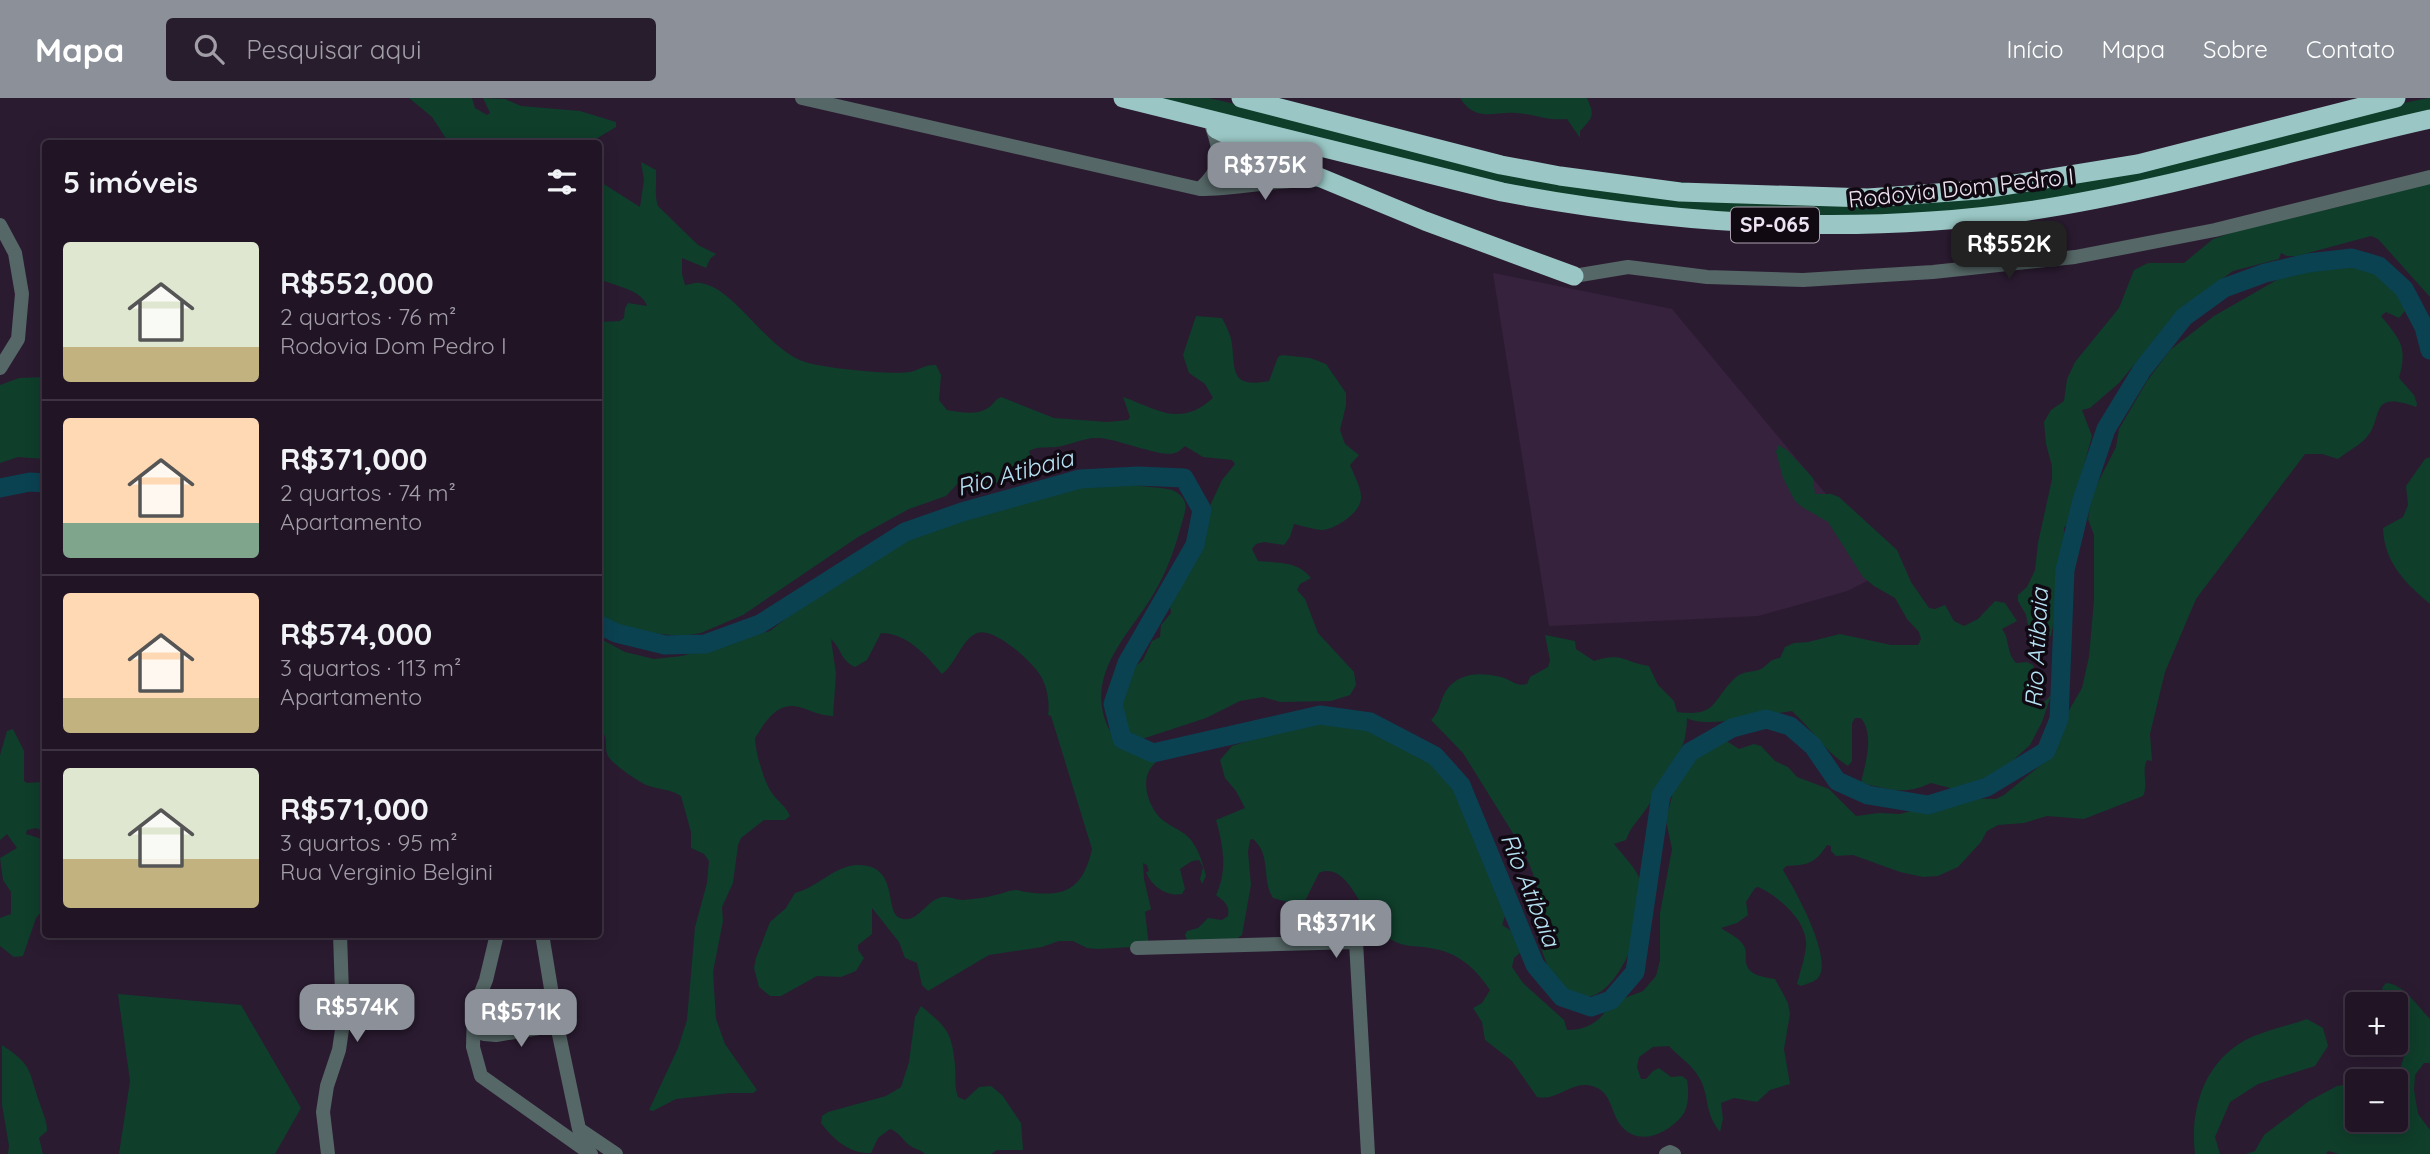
<!DOCTYPE html>
<html lang="pt">
<meta charset="utf-8">
<style>
:root{--surface:#201425;--page:#281d2d;--text:#f1f3f6;--muted:#a29ea7;--line:#3d3342;--accent:#8c9099}
body{margin:0;font-family:Quicksand,sans-serif;background:var(--page);color:var(--text);height:100vh;display:flex;flex-direction:column;font-size:26px;white-space:nowrap}
*{box-sizing:border-box;margin:0}
p{font-size:23px;color:var(--muted)}
.icon{flex:none;width:38px;height:38px;fill:none;stroke:currentColor;stroke-width:2;stroke-linecap:round;stroke-linejoin:round}
.map{position:relative;flex:1;overflow:hidden}
.panel{position:absolute;left:42px;top:42px;width:560px;height:798px;display:flex;flex-direction:column;background:var(--surface);border-radius:7px;box-shadow:0 4px 18px #0003,0 0 0 2px var(--line)}
.panel>*{flex:none}
.controls{position:absolute;left:2345px;top:894px;display:grid;gap:14px}
.controls a{display:grid;place-items:center;width:63px;height:63px;border-radius:7px;background:var(--surface);box-shadow:0 4px 18px #0003,0 0 0 2px var(--line);font-size:35px}
.price{position:absolute;translate:-50% -60px;padding:0 16px;border-radius:14px;background:var(--accent);color:#fff;font-size:23px;line-height:46px;filter:drop-shadow(0 2px 4px #0008)}
.price::after{content:'';position:absolute;left:50%;top:42px;width:21px;height:16px;margin-left:-10px;background:inherit;clip-path:polygon(0 0,100% 0,50% 100%)}
.price.current{background:#222;color:#fff}
ul{padding:0;list-style:none}
li{display:flex;align-items:center;gap:21px;height:175px;padding:0 21px}
li+li{border-top:2px solid var(--line)}
li span{display:grid;place-items:center;flex:none;width:196px;height:140px;border-radius:7px;color:#555}
li>.icon{margin-inline-start:auto}
span .icon{width:84px;height:84px;fill:#fffc;stroke-width:1}
li b{font-size:30px}
h2{display:flex;justify-content:space-between;align-items:center;height:84px;padding:0 21px;font-size:30px}
header{display:flex;align-items:center;gap:42px;box-sizing:border-box;height:98px;padding:0 35px;background:var(--accent);color:#fff}
header strong{font-size:33px}
nav{display:flex;gap:38px;margin-inline-start:auto;font-size:24px}
.search{width:490px;height:63px;background:var(--page);display:flex;align-items:center;gap:18px;box-sizing:border-box;padding:0 24px;border-radius:7px;color:var(--muted);font-size:26px}
.map>svg:first-child{display:block}
</style>
<header>
<strong>Mapa</strong>
<div class="search"><svg class="icon" aria-label="search" viewBox="0 0 24 24"><circle cx="10" cy="10" r="6"/><path d="M15 15l6 6"/></svg>Pesquisar aqui</div>
<nav><a>Início</a><a>Mapa</a><a>Sobre</a><a>Contato</a></nav>
</header>
<div class="map">
<svg width="2430" height="1056" viewBox="0 0 2430 1056">
<rect width="100%" height="100%" fill="#2b1b31"/>
<path fill="#37223e" d="M1493,175l179,36 217,261 -42,21 -89,25 -209,10z"/>
<path fill="#0f3e2b" d="M409,0h63l3,10 12,7 3,-2 -7,-15 22,1 16,7 59,5 36,11v5l-22,13 1,3h-146l-17,-26z
M1150,0h59l183,43 71,23 454,38 511,-104h2v14l-345,82 -166,22h-193l-200,-25z
M1460,0h127c8,18 6,19 -7,33v7l-13,-19c-22,2 -32,-5 -51,-6 -23,-2 -40,10 -56,-15z
M641,64l15,8c1,12 -2,25 2,36l40,39 18,9 -6,5 -4,9 -24,-10v16l3,11c5,0 10,-3 15,-2 34,4 64,63 102,78 17,7 90,14 108,11 9,-2 16,-8 26,-7l5,10 -2,25 8,10c13,2 29,6 41,-2 6,-4 6,-8 13,-11l53,21 53,4 21,-2 2,-3 -7,-20c34,12 57,31 90,1l-8,-14 -16,-11 -6,-18 13,-39 26,2c4,8 9,17 10,26 3,28 -1,44 37,37l9,-24 4,-2 28,3 16,6 20,29v12l-6,25 5,14 14,11 -9,10c4,10 11,22 11,32 1,15 -26,33 -40,33 -8,-1 -18,-4 -27,-6l-4,13 -6,8 -20,-3 -8,2 -4,5 6,12c20,2 40,0 53,17l-11,6 -3,6 8,9 13,34 36,39 2,13 -6,10 -19,6 -51,1 -17,-5 -23,4 -34,17 -67,22 -9,-6 -12,-21 -1,-14 5,-22 21,-17 9,-19 8,-4 1,-12 10,-12 -2,-13 3,-10 17,-29 14,-17 5,-34 14,-30 13,-16 -3,-4 -29,-3 -18,-11c-4,3 -6,6 -10,7 -13,5 -57,-14 -76,-15 -15,-1 -28,7 -43,9 -9,1 -19,-1 -27,4l3,9c-9,14 -38,28 -55,25 -5,-2 -9,-6 -14,-7l-17,18 -37,13 -51,28 -115,78 -42,18 -19,3 -22,-2 -40,-7 -22,-10 1,-295 21,-1 4,-3 1,-10 3,-5 19,3c-4,-16 -35,-21 -48,-27v-98l41,26 4,-27z
M2430,86v113l-52,-58 -7,-3 -74,20h-10l-6,-3 -2,6 -46,12 -52,38 -19,28 -24,23 -19,23 -29,25 -8,2 10,26 -24,87 -4,5 -1,78h-4l-3,4 -5,26 -18,1 -3,-2 -4,-20 -8,-14v-6l9,-8 8,-17 3,-27 14,-64v-13l-6,-22 -2,-22 7,-12 13,-9 3,-22 8,-17 44,-54 15,-38 14,-7h36l29,-24 33,-11 96,-22 58,-17z
M2355,159c31,10 44,22 50,54l-6,7 -13,-6 -5,4c19,24 27,30 18,62l15,17 3,9 -1,3c-50,-18 -31,13 -51,32 -6,7 -19,13 -27,20l-16,-5h-17l-109,145 -31,73 -15,62 2,27 -5,-1c-6,12 2,24 -4,36l-59,23 -37,-3 -23,7 -26,2 -11,6 -6,11 -23,25 -20,9 -15,1 -23,-5 -47,-17 -17,1 -5,-5v-5l-4,-1c-12,19 -20,20 -41,21l-3,4c12,20 47,82 37,105 -3,7 -12,8 -19,11l-4,-2c3,-12 8,-26 9,-38 2,-25 -28,-50 -48,-59l-3,1 -9,14 2,13 -11,8 -16,5c7,5 19,10 23,18 3,5 1,11 2,17 3,13 18,14 29,16l13,24 2,11 -6,35 6,35 -20,6 -13,12 -23,-4 -13,5 2,16 -3,13c-16,-20 -10,-34 -20,-53 -9,-16 -19,-20 -31,-33l-16,1 -14,10 -2,10 4,12h5l7,-8 6,-3 12,9 11,-1 5,4c2,10 2,28 -5,36 -16,19 -46,32 -63,7 -9,-14 -8,-32 -27,-37 -20,-6 -36,16 -55,11l-25,-36 -27,-21 -3,-18 -9,-14 9,-5 8,-13c-15,-22 -32,-38 -60,-42 -18,-3 -30,0 -45,-13 -4,-4 -9,-7 -12,-11 -12,-15 -27,-63 -54,-51l-14,28 -4,5 -28,-8c-12,-19 -1,-43 -20,-59l-3,1 -2,12 3,33 -9,50 -7,5 -14,-1 -33,3 -3,-7 2,-4 11,-3 10,-10 14,2 6,-4c2,-11 -4,-15 -12,-21 12,-25 7,-50 0,-75l29,-12 -9,-17 -11,-13 -5,-18 12,-14 72,-23 34,3 16,-2 34,7 9,-1 14,6 19,15 44,59 20,49 17,32v7l-9,27c11,7 20,12 20,26l-8,7 -2,9 11,16 41,37 3,10c17,1 36,-9 42,-26l34,-13 13,-15 4,-16v-47l12,-64 -7,-33c6,-8 5,-17 9,-26 9,-21 29,-45 51,-50l14,9 15,-5 7,2 14,15 13,6 9,10 32,12 27,27 23,-3 21,1 58,-16 38,1 8,-4 43,-35 19,-38 2,-10 14,-24 7,-31 5,-57v-65l-6,-16 4,-25 24,-47 3,-18 28,-48 23,-31 44,-34 82,-47 37,-10z
M45,279v82l-27,-2 -18,6v-78l19,-7z
M1778,347l9,5 26,28 2,16h16l8,3 58,53 14,32 18,26 6,1 10,-4 9,16 10,5 14,-7 17,-18 10,2 12,18 -15,8c8,10 4,23 14,34l11,-1 6,3 8,23 -1,13 4,1 7,-7 -9,27 -12,23 -31,28 -45,16 -23,-6c-29,13 -40,6 -70,0 4,-20 14,-47 0,-65h-6l-3,5v38l-4,5c-23,-14 -36,-37 -56,-55 -22,3 -88,18 -105,7 -1,33 -9,34 -25,60 -4,8 -7,17 -12,25 -8,14 -19,22 -24,37l-12,4c11,14 25,26 29,45 6,30 -33,136 -75,101 -5,-5 -12,-9 -16,-15 -9,-16 -18,-52 -25,-72h10v-19l-13,-33 -61,-98 -32,-33c12,-11 7,-24 22,-37 13,-11 32,-10 48,-6 11,3 15,10 26,7l3,-7 18,-10 2,-7 -5,-25 30,6 1,8 18,12c30,-9 28,1 55,5l9,19 16,16 3,11c41,5 34,-11 58,-34 9,-8 17,-5 26,-9 8,-5 9,-10 19,-11l5,-11 9,-4 14,-1 32,-8 51,11h27l3,-6 -2,-7 -12,-13 -12,-21 -21,-12 -11,-9 -35,-55 -26,-15 -7,-6 -12,-23 -7,-26z
M2430,359v147c-25,-21 -46,-42 -47,-76l20,-11 5,-12 -2,-19 19,-27z
M1095,373c15,2 26,11 40,14 12,2 25,2 37,5 5,2 10,6 12,10 4,8 -1,18 -3,26 -5,19 -13,42 -23,60 -23,44 -74,84 -51,139 11,25 32,27 57,30 -5,4 -12,10 -15,16 -8,15 2,41 15,50 9,7 20,10 27,19 8,10 12,24 15,36l-4,8 -2,-5 3,-12 -4,-7 -7,1 -12,8 5,20 -3,5c-15,3 -31,-8 -36,-22l3,-1 -2,-6 -4,-2 1,16 7,30 -6,3 4,34 -51,3 -11,-1 -14,-7h-14l-17,6 -53,8 -61,36 -6,-6 -5,-22 -12,-5 -6,-16 -27,-34v26l-14,11v5l6,8 -8,13 -15,6 -24,-1 -36,20h-11l-11,-9 -5,-19 2,-10 14,-36 16,-14 9,-15c22,-5 40,-28 63,-28 42,0 26,47 42,53 17,7 26,-18 42,-21 6,-1 14,3 21,3 10,-1 22,-2 32,-5 7,-1 14,-5 21,-5 3,0 7,2 10,2 41,6 57,-4 66,-43l-41,-133 -3,-1c2,-13 -1,-26 -6,-37 -8,-15 -48,-52 -65,-45 -16,7 -21,31 -35,41 -16,-19 -35,-41 -61,-41l-14,27 -12,7c-15,-7 -13,-18 -24,-28l5,35 -3,42c-13,0 -22,-6 -34,-9 -22,-6 -34,15 -44,31 0,12 9,45 17,55 6,9 14,13 18,23l-5,4h-21l-23,18 -3,7 -5,38 -11,24 1,14 -10,51 3,47 9,25 32,46 -4,3h-23l-54,6 -23,12 -4,-1 29,-62 9,-28 8,-93 12,-44 2,-22 -5,-7 -13,-6v-16l-10,-36c-11,-7 -20,-6 -32,-10 -8,-2 -38,-23 -41,-30 -4,-7 0,-15 -4,-22h-5v-96l26,14 29,7 28,-3 88,-25 92,-73 93,-46z
M13,631l11,22v30l3,2 16,-1 3,5 -1,45 -9,-4 -9,2 -1,4 19,6v67l-9,11 -13,38 -9,1 -14,-11v-28l11,-4v-22l-8,-12 -3,-22 17,-10 -10,-14 -7,6v-85l7,-24z
M2386,885c18,1 32,24 44,36v44h-6l-9,12 -1,15 4,24 12,16v24h-91l-11,-3 -2,3h-80l9,-3 9,-16 45,-34 28,-15 20,-3v37h39v-38l9,-29v-10l-9,-20v-19h-9l-5,-16z
M118,896l123,11 60,103 -26,46h-156l11,-73z
M921,908c25,21 31,25 34,59 1,11 -1,21 3,32l7,3 14,-13 12,-1 11,9 19,28 2,27h-26l-6,4h-66c-5,-5 -11,-5 -16,-9 -7,-6 -10,-13 -19,-16l-12,9 -7,15c-22,1 -38,-14 -50,-30l1,-7 6,-4 58,-16 15,-9 8,-25 6,-45z
M2307,921l16,9 5,18 -13,20 -57,18 -28,18 -15,35 5,17h-25c-6,-49 12,-98 59,-118 17,-7 36,-11 53,-17z
M2,947c32,21 26,26 38,59 3,10 7,16 7,27l-8,7 4,16h-35l1,-8 -7,-41z"/>
<g fill="none" stroke-linecap="round" stroke-linejoin="round">
<path stroke="#0a4252" stroke-width="19" d="M0,390l30,-6 16,1
M598,526l18,9 49,12 40,-1 55,-20 145,-92 57,-20 118,-33 58,-3 46,2 18,32 -7,35 -68,118 -14,41 9,35 31,14 167,-38 50,7 65,34 26,29 74,180 27,32 29,10 20,-7 24,-28 26,-177 29,-43 42,-24 34,-9 24,7 23,20 24,35 31,14 60,10 59,-18 59,-36 13,-32 6,-149 17,-70 24,-71 36,-59 42,-53 40,-29 41,-15 43,-10 44,-5 27,8 25,23 20,38 6,23"/>
<path stroke="#556766" stroke-width="14" d="M802,0l398,91c39,0 78,-10 117,-9
M1200,91c23,-21 22,-34 12,-62
M0,127l15,28 7,41 -4,45 -18,29
M1574,178l54,-9 79,10 96,3 130,-8 142,-15 140,-27 215,-53
M497,836l-11,46 -12,30 -1,37 8,29 110,78
M542,836l15,91 22,104 37,25
M1137,850l219,-6 12,212
M484,936l12,1 61,-10
M328,1056l-5,-42 4,-26 12,-36 4,-27 -3,-89
M1666,1056l4,-2 4,2"/>
<path stroke="#9ac7c5" stroke-width="19" d="M1123,0l379,94c174,33 350,44 526,19 136,-20 268,-62 402,-92
M1241,0l260,67 59,11 120,16 188,6 110,-8 160,-26 258,-66
M1216,31l69,34 140,58 149,55"/>
</g>
<g text-anchor="middle" stroke-width="7" stroke-linejoin="round" paint-order="stroke">
<rect fill="#100912" stroke="#aba2af" stroke-width="2" x="1731" y="109.5" width="88" height="35" rx="5"/>
<g font-size="21" font-weight="bold" fill="#eee3f2">
<text x="1775" y="134">SP-065</text>
</g>
<g font-size="23" fill="#eee3f2" stroke="#100912">
<text transform="translate(1961 90) rotate(-6)" y="8">Rodovia Dom Pedro I</text>
</g>
<g font-size="24" font-style="italic" fill="#b7e4f5" stroke="#100912">
<text transform="translate(1015 375) rotate(-15)" y="8">Rio Atibaia</text>
<text transform="translate(2037 550) rotate(-87)" y="8">Rio Atibaia</text>
<text transform="translate(1530 792) rotate(68)" y="8">Rio Atibaia</text>
</g>
</g>
</svg>
<div class="controls">
<a>+</a>
<a>−</a>
</div>
<b class="price" style="left:1265px;top:104px">R$375K</b>
<b class="price current" style="left:2009px;top:183px">R$552K</b>
<b class="price" style="left:1336px;top:862px">R$371K</b>
<b class="price" style="left:357px;top:946px">R$574K</b>
<b class="price" style="left:521px;top:951px">R$571K</b>
<section class="panel">
<h2>5 imóveis<svg class="icon" aria-label="filters" viewBox="0 0 24 24"><path d="M4 7h16M4 17h16"/><circle cx="9" cy="7" r="2"/><circle cx="15" cy="17" r="2"/></svg></h2>
<ul>
<li><span style="background:linear-gradient(#dfe7d0 75%,#c2b280 0)"><svg class="icon" aria-label="home" viewBox="0 0 24 24"><path d="M3 11l9-7 9 7M6 9v11h12V9"/></svg></span><div><b>R$552,000</b><p>2 quartos · 76 m²</p><p>Rodovia Dom Pedro I</p></div></li>
<li><span style="background:linear-gradient(#ffd9b3 75%,#7fa58c 0)"><svg class="icon" aria-label="home" viewBox="0 0 24 24"><path d="M3 11l9-7 9 7M6 9v11h12V9"/></svg></span><div><b>R$371,000</b><p>2 quartos · 74 m²</p><p>Apartamento</p></div></li>
<li><span style="background:linear-gradient(#ffd9b3 75%,#c2b280 0)"><svg class="icon" aria-label="home" viewBox="0 0 24 24"><path d="M3 11l9-7 9 7M6 9v11h12V9"/></svg></span><div><b>R$574,000</b><p>3 quartos · 113 m²</p><p>Apartamento</p></div></li>
<li><span style="background:linear-gradient(#dfe7d0 65%,#c2b280 0)"><svg class="icon" aria-label="home" viewBox="0 0 24 24"><path d="M3 11l9-7 9 7M6 9v11h12V9"/></svg></span><div><b>R$571,000</b><p>3 quartos · 95 m²</p><p>Rua Verginio Belgini</p></div></li>
</ul>
</section>
</div>
